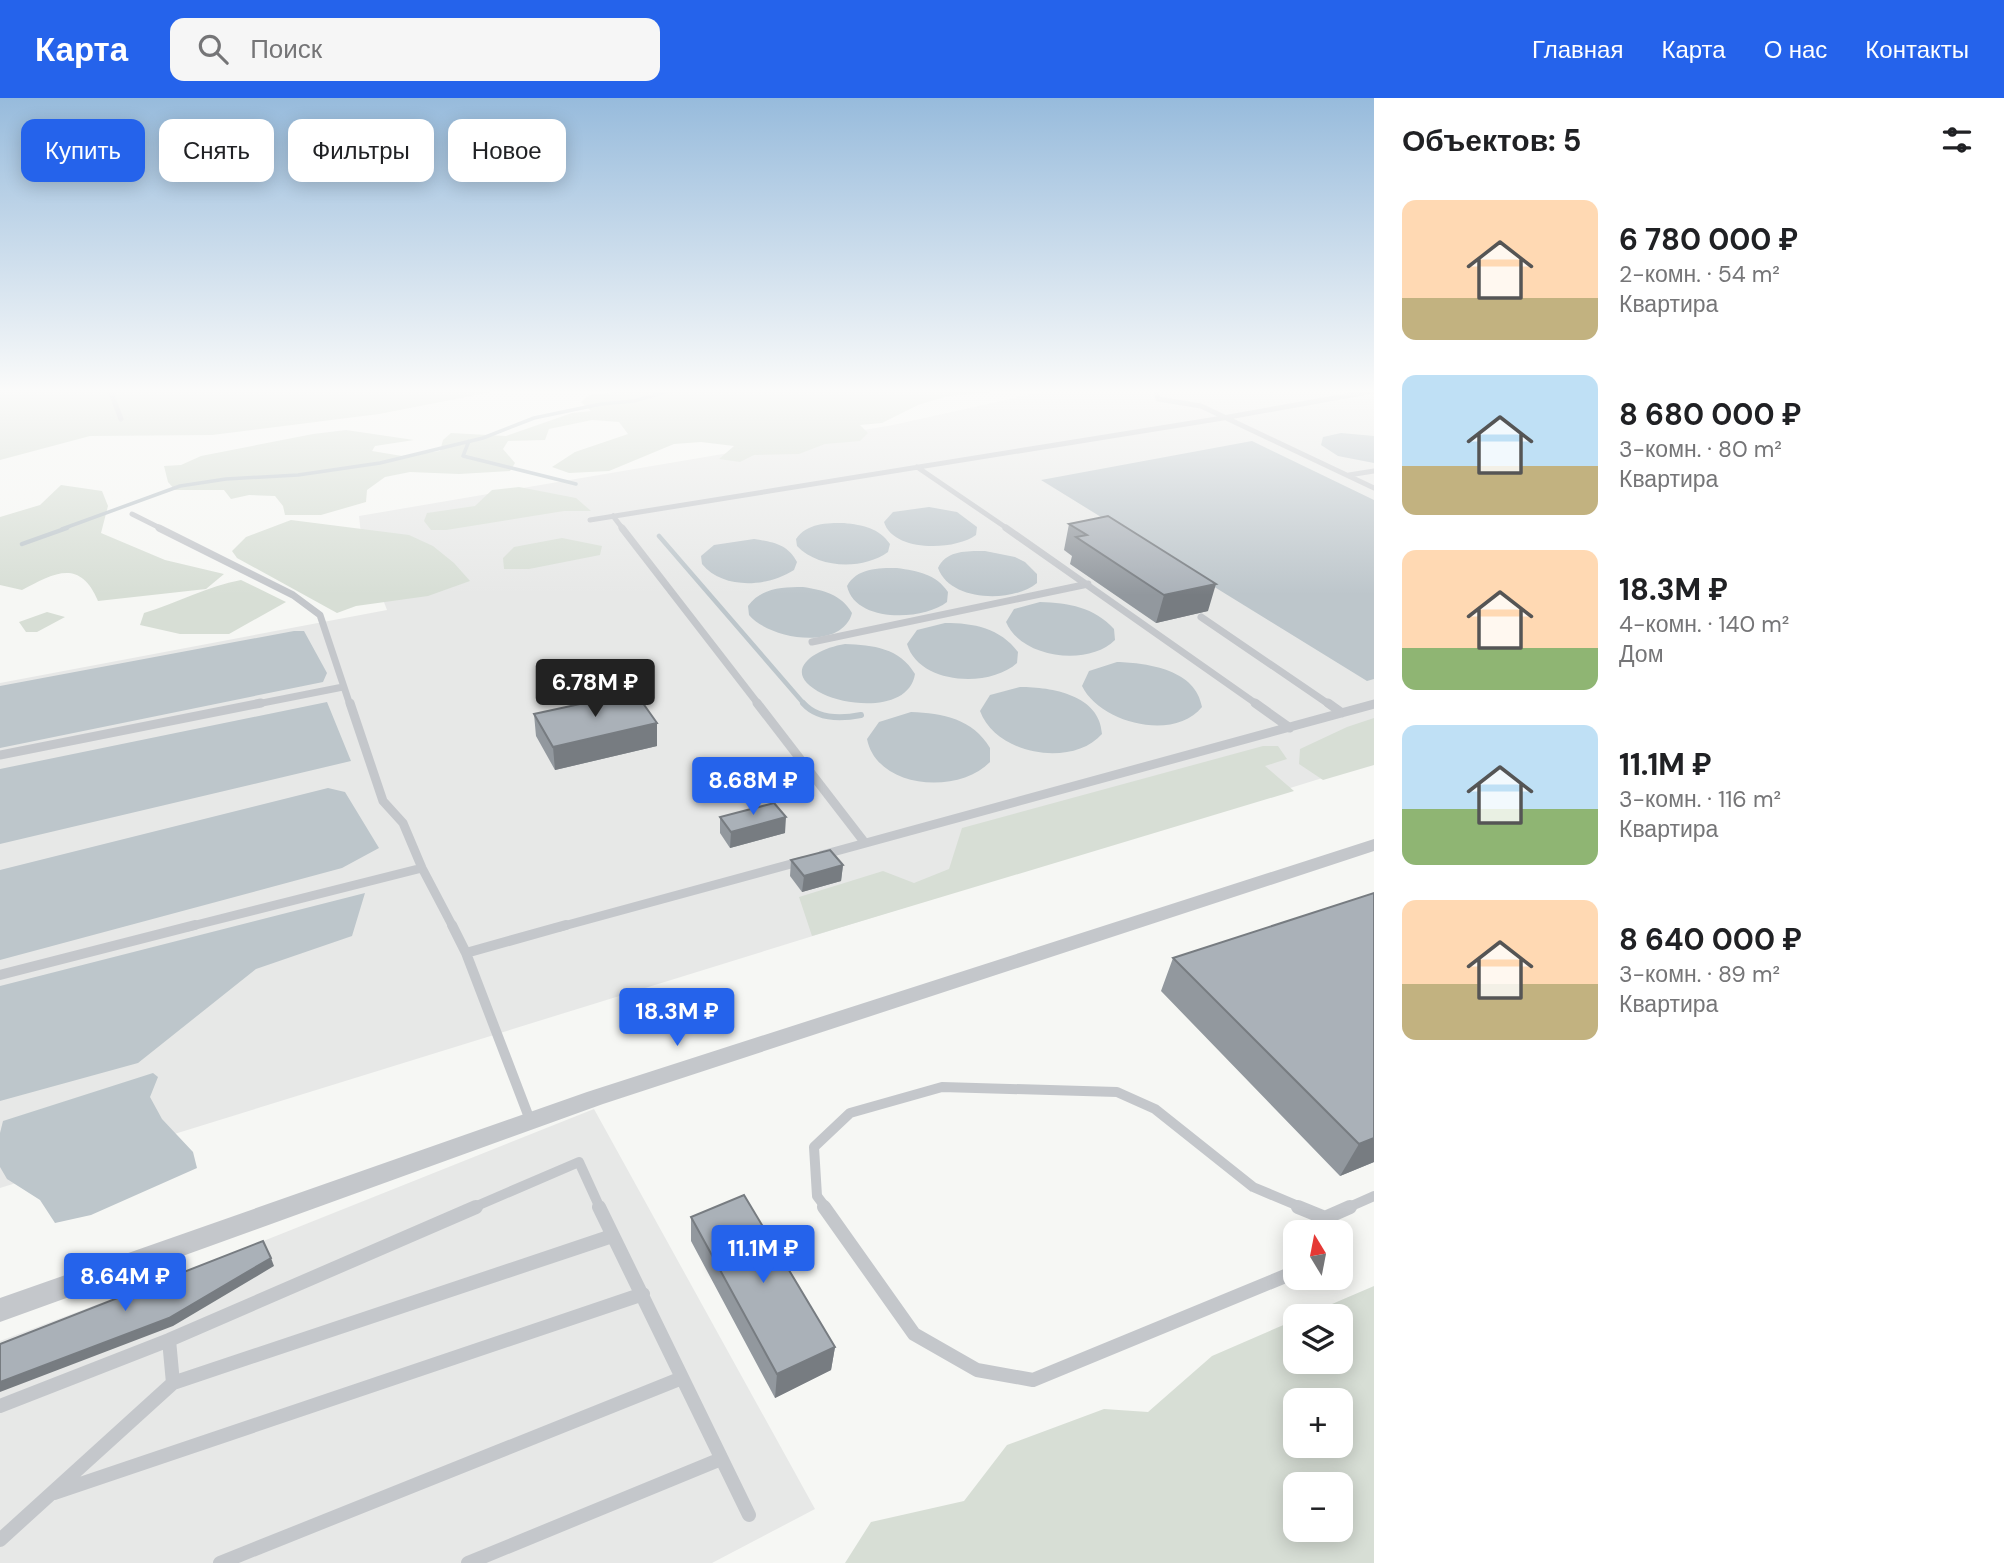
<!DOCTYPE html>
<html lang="ru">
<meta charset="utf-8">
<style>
:root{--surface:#fff;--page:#f6f6f6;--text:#202124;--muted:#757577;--accent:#2563eb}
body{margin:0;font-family:"DM Sans",sans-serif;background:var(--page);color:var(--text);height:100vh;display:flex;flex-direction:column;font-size:26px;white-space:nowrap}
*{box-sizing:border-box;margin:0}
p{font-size:23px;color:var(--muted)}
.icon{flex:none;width:38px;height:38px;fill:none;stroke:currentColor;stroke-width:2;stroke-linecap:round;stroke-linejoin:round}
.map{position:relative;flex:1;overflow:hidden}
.details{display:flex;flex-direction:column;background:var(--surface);width:630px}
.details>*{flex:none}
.top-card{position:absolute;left:21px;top:21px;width:665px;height:63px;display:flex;gap:14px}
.needle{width:46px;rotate:350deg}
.controls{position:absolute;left:1283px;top:1122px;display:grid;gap:14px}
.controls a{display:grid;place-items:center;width:70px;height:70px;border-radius:14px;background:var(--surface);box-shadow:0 4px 18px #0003;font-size:35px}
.price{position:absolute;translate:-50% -60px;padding:0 16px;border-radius:7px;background:var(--accent);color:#fff;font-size:23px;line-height:46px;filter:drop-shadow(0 2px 4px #0008)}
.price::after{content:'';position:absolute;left:50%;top:42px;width:21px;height:16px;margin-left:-10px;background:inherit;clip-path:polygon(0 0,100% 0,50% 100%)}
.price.active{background:#222;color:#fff}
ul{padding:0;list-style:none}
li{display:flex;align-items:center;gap:21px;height:175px;padding:0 28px}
li span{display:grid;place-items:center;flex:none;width:196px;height:140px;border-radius:14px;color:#555}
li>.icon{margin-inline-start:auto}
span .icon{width:84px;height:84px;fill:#fffc;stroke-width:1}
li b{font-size:30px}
h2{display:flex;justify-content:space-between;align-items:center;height:84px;padding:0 28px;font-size:30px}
.tag{padding:0 24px;border-radius:14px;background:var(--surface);box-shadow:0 4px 18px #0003;font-size:24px;line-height:63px}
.tag.active{background:var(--accent);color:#fff}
header{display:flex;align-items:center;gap:42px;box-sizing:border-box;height:98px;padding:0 35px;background:var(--accent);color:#fff}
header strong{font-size:33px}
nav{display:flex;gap:38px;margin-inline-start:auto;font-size:24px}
.search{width:490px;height:63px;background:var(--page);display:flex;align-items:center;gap:18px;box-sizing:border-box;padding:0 24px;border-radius:14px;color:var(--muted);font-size:26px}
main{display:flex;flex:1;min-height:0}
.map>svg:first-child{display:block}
</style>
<header>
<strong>Карта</strong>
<div class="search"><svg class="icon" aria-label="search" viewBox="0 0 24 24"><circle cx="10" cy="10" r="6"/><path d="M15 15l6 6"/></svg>Поиск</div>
<nav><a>Главная</a><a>Карта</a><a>О нас</a><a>Контакты</a></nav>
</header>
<main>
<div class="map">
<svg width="1374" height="1465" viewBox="0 0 1374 1465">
<rect width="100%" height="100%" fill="#f6f7f4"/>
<path fill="#e7e8e7" d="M1050,292h324v372l-1374,426v-505l387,-73 -25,-66 -3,-28 534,-91z
M594,1011l221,400 -103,54h-712v-222l223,-84z"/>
<path fill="#d7ded5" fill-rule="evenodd" d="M0,292h502l-123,24 -167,21 -122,1 -90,24z
M631,292h390l-73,6 -30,9 -36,18 -22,2 8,8 -8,8 -35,3 -26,10 -45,1 -14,7 -21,-3 15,-13 -33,-4 -27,2 -65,27 -40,2 -17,-6 23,-15 53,-18 -9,-12 -27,-2 -43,9 -4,11 -37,1 -5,8 12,14 -5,8 -51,3 -49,-2 -25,5 -18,13 -1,12 -45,13h-36l-2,-9 -8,-10 -26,-1 -18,4 -7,-9h-49l-7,-8 -4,-16 17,-1 20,-9 112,-22 33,-4 68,10 -39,6 -3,5 30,5 38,-5 3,-11 8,-7 55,3 66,-23 19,-2 -10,-9 8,-7z
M61,387l41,6 6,15 -7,27 64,27 59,14 -18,15 -108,12c-18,-43 -44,-28 -76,-11l-22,-5v-68l40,-12z
M519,389l57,11 15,13h-27l-118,19h-15l-7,-9 3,-8 48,-7 17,-16z
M291,422l118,15 24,11 21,17 16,18 -42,15 -72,10 -19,7 -100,-55 -5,-7 14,-14z
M562,440l40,8 -2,9 -71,14h-25l-1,-11 11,-11z
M241,482l45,22 -57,32h-49l-40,-9 4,-12c33,-10 64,-27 97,-33z
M47,514l18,5 -28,15h-11l-7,-10z
M1374,620v47l-51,15 -24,-16 1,-15 47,-22z
M1263,648h15l9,13 -22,7 29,25 -482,145 -13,-39 84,-26 31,12 35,-14 13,-41z
M1374,1188v277h-529l26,-41 93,-21 43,-56 97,-36 44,3 64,-56 83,-36v42h45v-46h-36zM1295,1302h45v46h-45zM1295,1386h45v46h-45z"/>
<path fill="#bdc6cb" d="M1341,335l33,3v27l-36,-7 -17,-11 2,-8z
M1252,343l122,59v179l-7,2 -326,-201z
M929,409l28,5 20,15 -1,8c-22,16 -83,17 -92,-13l9,-10z
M844,425c19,2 35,5 46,21l-2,8c-25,18 -69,17 -91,-6l-1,-7c11,-16 31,-16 48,-16z
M754,441c18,3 34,5 43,23l-3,8c-26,17 -71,20 -92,-6l-1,-8 13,-11z
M985,453l30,6 10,5 12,12v9c-24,20 -87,19 -99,-15 8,-18 30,-17 47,-17z
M897,470c21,3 39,6 51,24l-1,10c-24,19 -92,21 -100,-16 10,-18 31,-18 50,-18z
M803,489c20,3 38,7 49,26 -10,38 -82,27 -103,2l-1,-9c13,-18 34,-19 55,-19z
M1040,504c29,1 54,5 74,27l1,11c-27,27 -94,18 -109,-18l8,-13z
M945,525c29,0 55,5 73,29l-1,11c-27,25 -98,22 -110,-19l10,-14z
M294,533h10l23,42 -4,9 -323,66v-62z
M845,546c28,1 55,4 70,30 -6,37 -65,33 -92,20 -45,-22 -9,-45 22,-50z
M1117,564c32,1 79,8 85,45 -28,35 -102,16 -120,-21l7,-15z
M1020,589c32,0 80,8 82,47 -30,34 -106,21 -122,-23l10,-16z
M327,604l24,59 -351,83v-75z
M911,614c32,1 62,7 79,36v14c-32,33 -113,27 -123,-23l12,-17z
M328,690l17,4 34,56 -37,20 -342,92v-90z
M365,795l-13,43 -96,33 -118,94 -138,38v-115z
M153,975l5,4 -8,20 12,22 31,33 4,16 -106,47 -36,8 -15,-23 -33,-21 -7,-12v-34l3,-12z"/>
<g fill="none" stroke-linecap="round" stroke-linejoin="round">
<path stroke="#bdc6cb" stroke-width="3.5" d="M469,343l-6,15 113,28
M62,431l118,-43 46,-7 72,-4 82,-12 103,-25 51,-20 67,-14 33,-3 39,-11"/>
<path stroke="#bdc6cb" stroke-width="4.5" d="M659,438l146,169
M22,446l45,-16"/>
<path stroke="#bdc6cb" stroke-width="6" d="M803,605c15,17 38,16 58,12"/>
<path stroke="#c4c7cb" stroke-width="5" d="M110,292l11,29
M1156,293l2,8 43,7 173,82
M917,369l91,62
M1349,377l25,-4
M132,416l30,15
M613,418l10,13
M590,422l633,-102 151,-27"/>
<path stroke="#c4c7cb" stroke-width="7" d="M159,430l134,67 27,20 30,90
M622,430l137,177
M1006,430l252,177
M1201,519l129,88
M812,544l276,-58
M252,607l91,-18
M1370,607l4,-1"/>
<path stroke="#c4c7cb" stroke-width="9" d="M350,605l33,98 20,22 19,45 31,59
M757,605l108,140
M1255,605l35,25
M1328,605l14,10
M0,657l261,-52
M822,757l552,-151
M188,829l234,-59
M560,829l242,-66"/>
<path stroke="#c4c7cb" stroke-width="10" d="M452,827l14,28 64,167
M466,855l100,-28
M0,877l195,-50
M472,1110l107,-46 21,46
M826,1110l-9,-12 -3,-49 36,-34 92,-26 175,5 38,17 98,78 50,21
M1347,1110l27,-12"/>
<path stroke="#c4c7cb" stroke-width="14" d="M599,1109l150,308
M824,1109l90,127 63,36 56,10 262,-108
M1298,1109l27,11 25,-11
M1325,1120l1,14
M173,1285l439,-147
M0,1308l169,-66 307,-133
M54,1395l589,-199
M0,1442l173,-157 -4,-43
M220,1465l462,-185
M468,1465l253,-104"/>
<path fill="#c4c7cb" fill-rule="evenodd" d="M1374,741v12l-771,253 -603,218v-24l587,-206z"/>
</g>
<path fill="#92989e" d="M1069,426l139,87 -52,12 -86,-59 2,-8 -8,-6z
M534,616l123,32 -102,24 -19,-34z
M720,719l65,16 -55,15 -10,-15z
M791,762l52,5 -2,16 -39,11 -12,-16z
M1374,795v269l-34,14 -179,-185 12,-33z
M691,1119l144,130 -4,23 -56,28 -84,-157z"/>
<path fill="#777c81" d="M1216,486l-8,27 -52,12 8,-28z
M657,625v23l-102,24 -2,-23z
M786,719l-1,16 -55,15 1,-16z
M843,767l-2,16 -39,11 2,-16z
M1374,1040v24l-34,14 19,-32z
M271,1160l3,8 -101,60 -173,66v-10z
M835,1249l-4,23 -56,28 2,-24z"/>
<path fill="#aab1b8" stroke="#777c81" stroke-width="2" d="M1108,418l108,68 -52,11 -88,-58 11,-2 -18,-11z
M635,594l22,31 -104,24 -19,-33z
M774,705l12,14 -55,15 -11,-15z
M830,752l13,15 -39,11 -13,-16z
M1374,795v245l-15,6 -186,-186z
M744,1097l91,152 -58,27 -86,-157z
M263,1143l8,17 -102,60 -169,64v-38z"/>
<linearGradient id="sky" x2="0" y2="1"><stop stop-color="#97bbdc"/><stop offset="0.59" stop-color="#fbfbfa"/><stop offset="1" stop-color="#fbfbfa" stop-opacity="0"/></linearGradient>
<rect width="1374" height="497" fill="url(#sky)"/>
</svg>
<div class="controls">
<a><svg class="needle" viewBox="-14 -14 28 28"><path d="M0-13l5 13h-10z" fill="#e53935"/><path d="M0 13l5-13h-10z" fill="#757577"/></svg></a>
<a><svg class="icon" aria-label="layers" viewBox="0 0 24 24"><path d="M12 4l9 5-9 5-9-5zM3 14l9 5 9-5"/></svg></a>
<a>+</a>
<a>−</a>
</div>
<b class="price active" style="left:595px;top:621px">6.78M ₽</b>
<b class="price" style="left:753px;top:719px">8.68M ₽</b>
<b class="price" style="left:677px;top:950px">18.3M ₽</b>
<b class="price" style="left:763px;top:1187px">11.1M ₽</b>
<b class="price" style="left:125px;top:1215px">8.64M ₽</b>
<div class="top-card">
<a class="tag active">Купить</a>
<a class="tag">Снять</a>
<a class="tag">Фильтры</a>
<a class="tag">Новое</a>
</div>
</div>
<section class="details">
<h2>Объектов: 5<svg class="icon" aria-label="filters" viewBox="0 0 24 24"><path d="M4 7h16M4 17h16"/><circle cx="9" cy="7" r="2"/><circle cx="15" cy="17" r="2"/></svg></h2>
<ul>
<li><span style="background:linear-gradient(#ffd9b3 70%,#c2b280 0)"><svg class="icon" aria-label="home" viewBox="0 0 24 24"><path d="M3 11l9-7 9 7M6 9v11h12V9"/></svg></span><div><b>6 780 000 ₽</b><p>2-комн. · 54 m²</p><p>Квартира</p></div></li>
<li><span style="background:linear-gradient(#bfe0f5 65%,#c2b280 0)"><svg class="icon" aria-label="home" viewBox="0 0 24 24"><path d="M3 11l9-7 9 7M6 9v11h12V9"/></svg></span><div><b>8 680 000 ₽</b><p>3-комн. · 80 m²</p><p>Квартира</p></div></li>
<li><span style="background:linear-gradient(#ffd9b3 70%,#8fb573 0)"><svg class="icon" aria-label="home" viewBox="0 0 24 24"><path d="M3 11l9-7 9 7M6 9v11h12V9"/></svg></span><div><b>18.3M ₽</b><p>4-комн. · 140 m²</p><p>Дом</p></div></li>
<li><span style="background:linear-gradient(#bfe0f5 60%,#8fb573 0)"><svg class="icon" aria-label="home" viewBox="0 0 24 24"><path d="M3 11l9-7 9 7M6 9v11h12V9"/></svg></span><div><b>11.1M ₽</b><p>3-комн. · 116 m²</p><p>Квартира</p></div></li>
<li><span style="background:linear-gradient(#ffd9b3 60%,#c2b280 0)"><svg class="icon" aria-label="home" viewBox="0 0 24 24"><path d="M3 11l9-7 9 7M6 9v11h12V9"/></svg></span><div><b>8 640 000 ₽</b><p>3-комн. · 89 m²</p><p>Квартира</p></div></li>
</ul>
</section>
</main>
